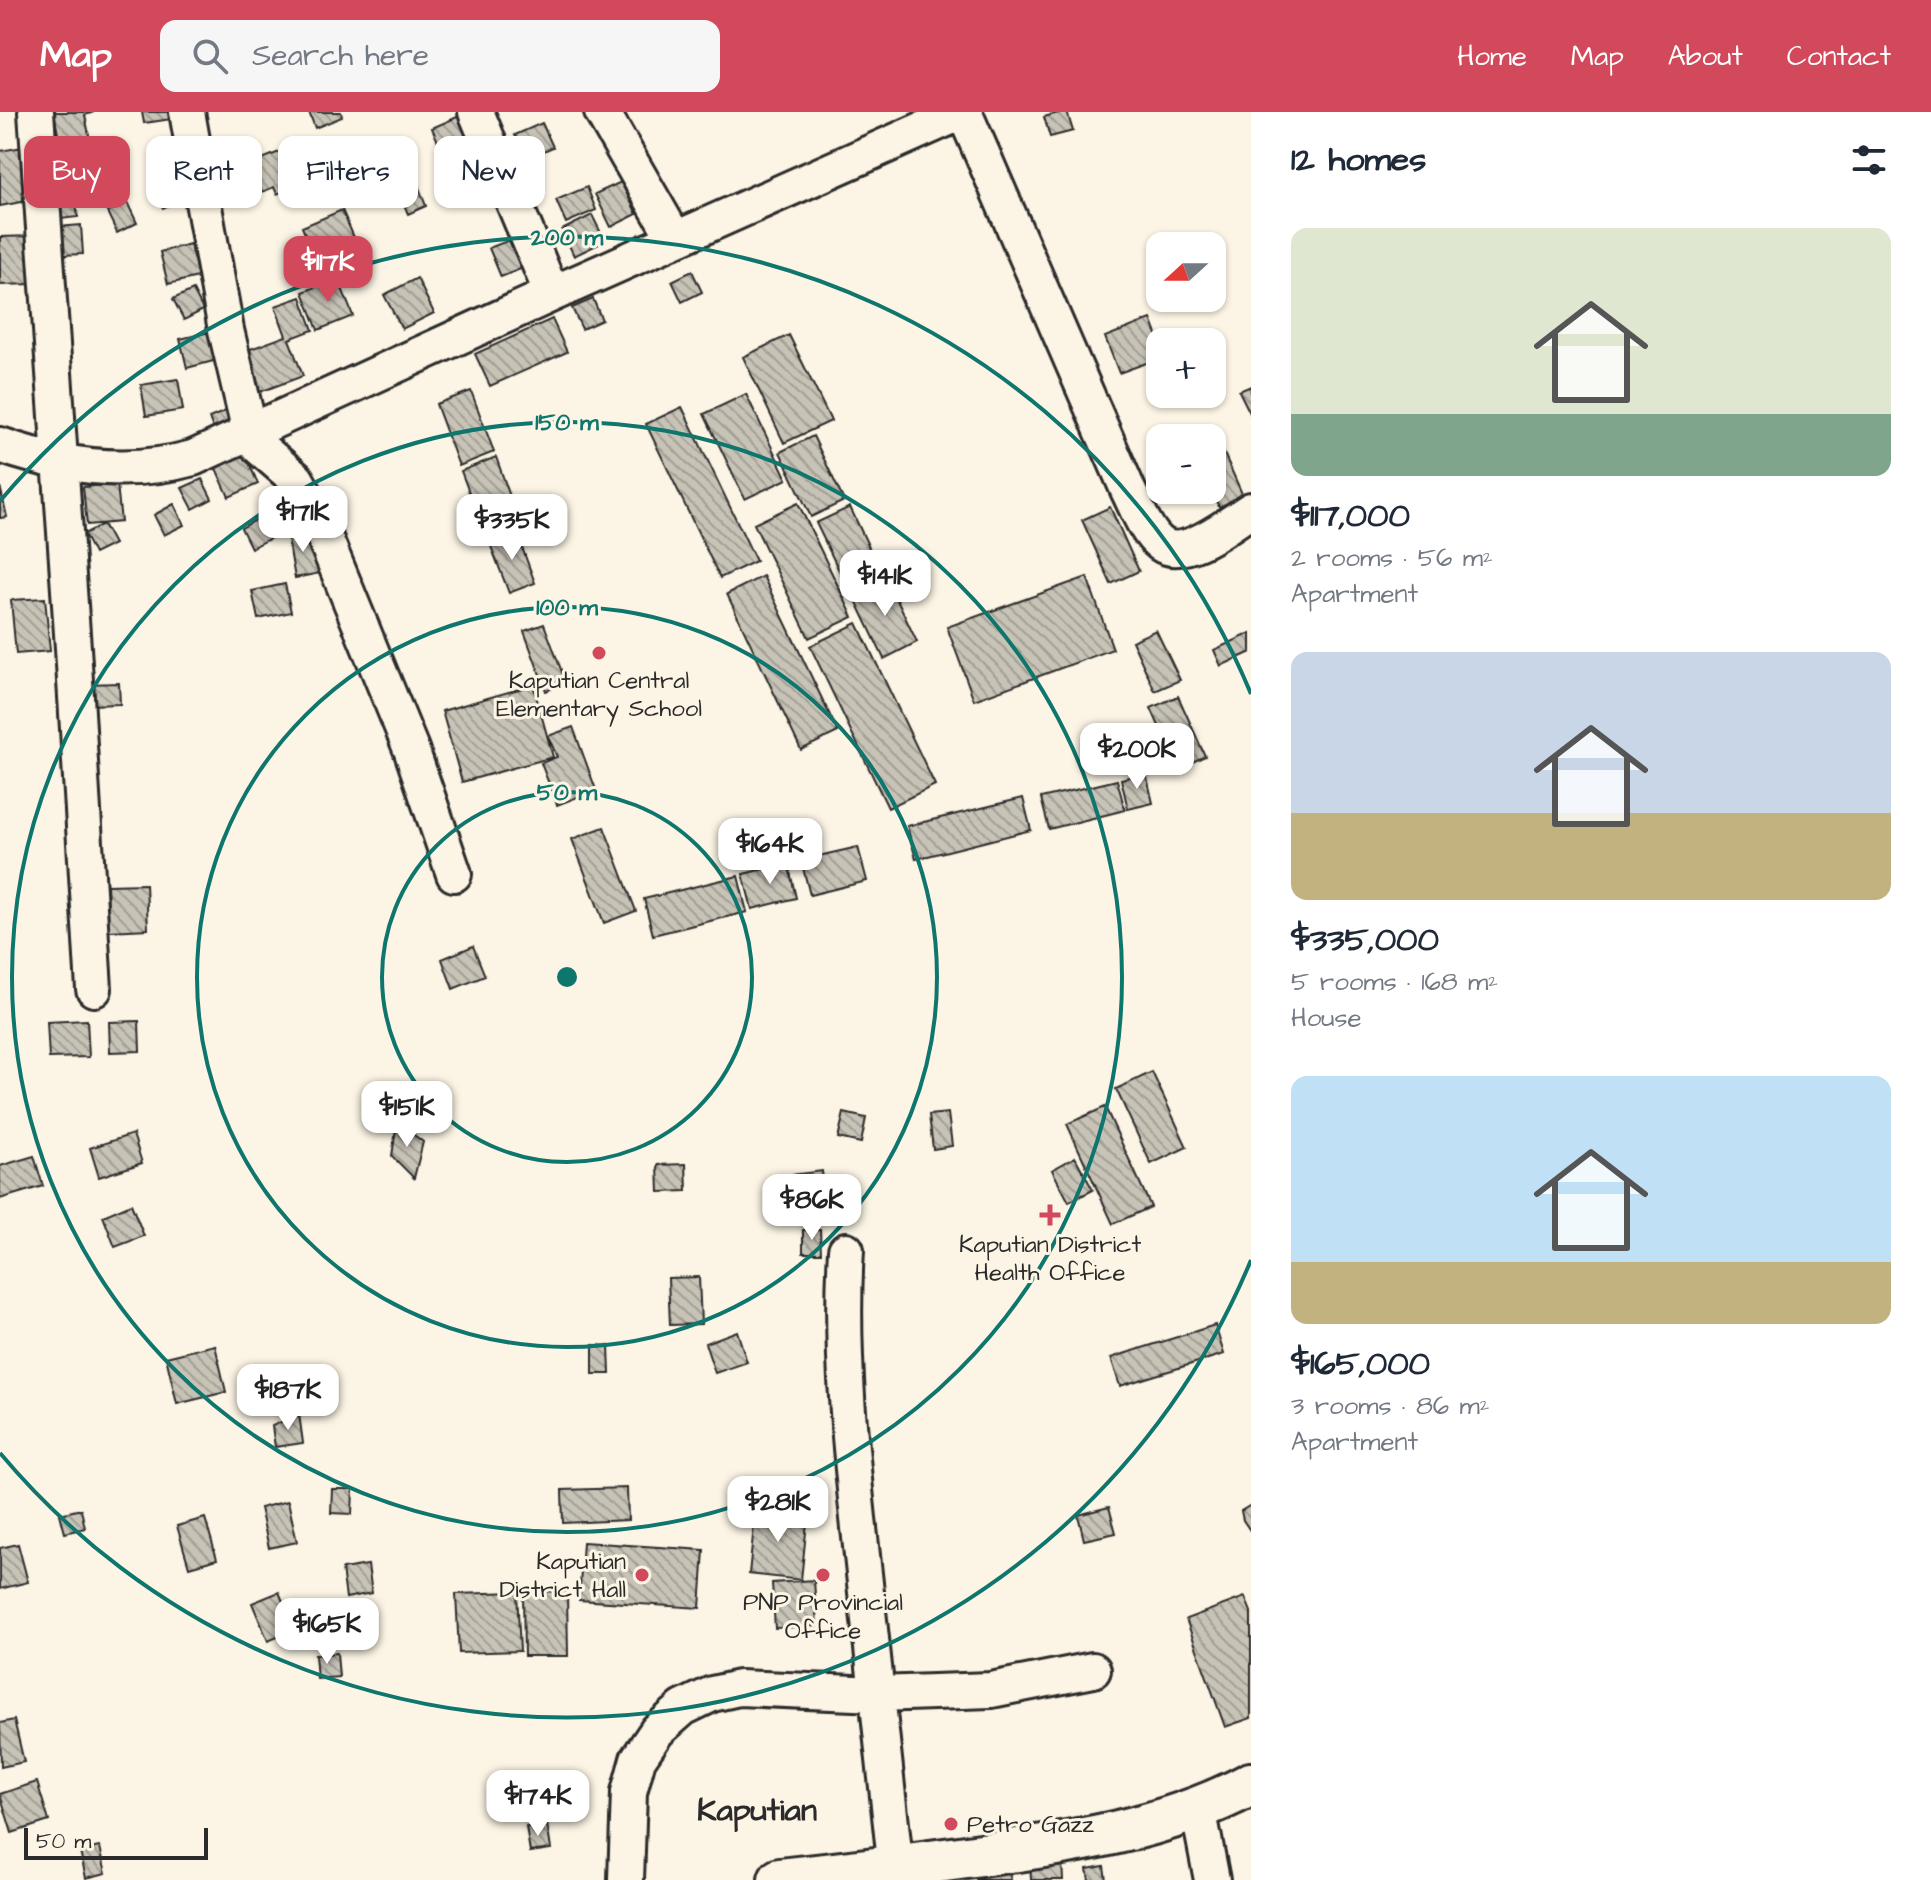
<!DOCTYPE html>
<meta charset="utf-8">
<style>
:root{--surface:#fff;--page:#f6f6f7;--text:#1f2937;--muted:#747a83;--accent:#d1495b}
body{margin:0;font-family:"Architects Daughter",sans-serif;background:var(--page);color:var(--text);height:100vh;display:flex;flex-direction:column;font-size:30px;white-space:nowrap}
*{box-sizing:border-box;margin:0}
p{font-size:26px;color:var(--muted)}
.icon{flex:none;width:44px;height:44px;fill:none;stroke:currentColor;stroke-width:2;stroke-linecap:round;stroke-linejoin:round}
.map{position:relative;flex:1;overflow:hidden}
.panel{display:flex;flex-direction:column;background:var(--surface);width:680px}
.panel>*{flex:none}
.guide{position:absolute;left:24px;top:24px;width:760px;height:72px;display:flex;gap:16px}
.needle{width:52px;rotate:249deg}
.buttons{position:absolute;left:1146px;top:120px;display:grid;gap:16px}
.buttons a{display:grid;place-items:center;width:80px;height:80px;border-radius:16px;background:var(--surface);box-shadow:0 2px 6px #0004;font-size:40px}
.scale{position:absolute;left:24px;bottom:20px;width:184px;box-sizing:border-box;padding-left:8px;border:4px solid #2b2b2b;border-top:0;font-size:22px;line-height:28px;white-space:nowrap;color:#2b2b2b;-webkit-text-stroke:6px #fcf5e5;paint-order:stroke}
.price{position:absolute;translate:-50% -68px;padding:0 18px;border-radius:16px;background:#fff;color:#222;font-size:26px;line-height:52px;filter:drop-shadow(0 2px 4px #0008)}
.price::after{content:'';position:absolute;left:50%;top:48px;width:24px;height:18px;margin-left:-12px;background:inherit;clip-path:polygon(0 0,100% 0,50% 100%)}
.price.on{background:var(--accent);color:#fff}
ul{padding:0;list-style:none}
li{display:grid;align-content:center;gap:16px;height:424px;padding:0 40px}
li span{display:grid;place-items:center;height:248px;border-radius:16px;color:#555}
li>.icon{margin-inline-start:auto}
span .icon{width:144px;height:144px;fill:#fffc;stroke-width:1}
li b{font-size:34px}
h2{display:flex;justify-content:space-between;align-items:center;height:96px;padding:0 40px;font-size:34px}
.tag{padding:0 28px;border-radius:16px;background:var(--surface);box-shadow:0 2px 6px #0004;font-size:28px;line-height:72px}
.tag.on{background:var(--accent);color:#fff}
header{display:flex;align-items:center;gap:48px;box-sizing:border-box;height:112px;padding:0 40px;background:var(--accent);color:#fff}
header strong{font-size:38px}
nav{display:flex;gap:44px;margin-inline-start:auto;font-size:28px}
.search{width:560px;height:72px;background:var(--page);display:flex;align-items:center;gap:20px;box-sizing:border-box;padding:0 28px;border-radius:16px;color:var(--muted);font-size:30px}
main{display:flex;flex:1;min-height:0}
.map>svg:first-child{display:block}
</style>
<header>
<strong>Map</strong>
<div class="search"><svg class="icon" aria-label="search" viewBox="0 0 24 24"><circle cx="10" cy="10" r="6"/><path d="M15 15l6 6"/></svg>Search here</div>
<nav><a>Home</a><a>Map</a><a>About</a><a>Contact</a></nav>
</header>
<main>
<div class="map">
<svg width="1251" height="1768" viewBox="0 0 1251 1768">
<defs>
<pattern id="building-back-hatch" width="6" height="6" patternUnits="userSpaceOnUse" patternTransform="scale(2)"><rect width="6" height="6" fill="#c8c3b7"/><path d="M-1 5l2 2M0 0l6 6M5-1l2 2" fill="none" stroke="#a39f95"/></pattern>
</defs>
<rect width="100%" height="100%" fill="#fcf5e5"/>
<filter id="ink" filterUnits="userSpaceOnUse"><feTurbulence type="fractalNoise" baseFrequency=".0125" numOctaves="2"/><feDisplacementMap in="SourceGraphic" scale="16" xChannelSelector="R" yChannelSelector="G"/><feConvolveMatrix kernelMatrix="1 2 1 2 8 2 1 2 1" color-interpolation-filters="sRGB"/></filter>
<g filter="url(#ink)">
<path fill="url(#building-back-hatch)" stroke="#2b2b2b" stroke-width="2" d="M54,0h40l-9,3 5,25 -30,6z
M142,0h29l1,7 -28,4z
M309,0h32l1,5 -27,11z
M1062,0h5l6,19 -23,6 -6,-20z
M464,2l28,66 -31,14 -29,-66z
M542,11l11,24 -28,12 -10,-24z
M23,35l9,53 -32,6v-55z
M284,38l15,35 -22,9 -3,-7 -12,5 -12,-28z
M352,56l3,7 13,-5 7,20 -39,15 -5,-12 5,-2 -5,-15z
M173,65l10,21 -20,10 -10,-21z
M416,68l10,26 -18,8 -11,-26z
M621,70l16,32 -26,13 -16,-33z
M587,75l9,23 -30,13 -10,-23z
M127,90l10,21 -20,10 -10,-21z
M76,92l2,13 -17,2 -2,-13z
M342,98l14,32 -40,17 -14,-32z
M592,103l13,26 -31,15 -12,-26z
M81,113l2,29 -22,1 -3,-28z
M33,124l2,48 -35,1v-48z
M512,127l11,29 -22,9 -12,-29z
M190,132l8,33 -30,7 -8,-32z
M692,159l10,21 -20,10 -10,-21z
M338,166l15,38 -35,14 -15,-38z
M417,166l17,35 -32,16 -18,-34z
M193,178l10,20 -19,10 -11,-21z
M301,185l12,33 -24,9 14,37 -43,16 -15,-41 41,-15 -11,-30z
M593,187l9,21 -20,9 -10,-21z
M552,207l15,33 -77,34 -15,-32z
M1151,207l9,23v16l-41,15 -14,-36z
M210,220l7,28 -30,8 -7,-29z
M789,223l42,86 -47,22 -41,-86z
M178,267l5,31 -37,6 -5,-31z
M1251,274v29l-12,-24z
M471,279l23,61 -35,14 -23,-62z
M746,282l41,85 -42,20 -41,-85z
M682,295l74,154 -36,17 -74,-154z
M228,298l6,15 -19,8 -6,-15z
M813,324l31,65 -33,16 -31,-65z
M1222,337l21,47 -24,11 -8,-17 1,-37z
M244,339l14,33 -29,13 -15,-33z
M496,345l22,62 -34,13 -23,-61z
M202,367l10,20 -19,10 -11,-21z
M117,372l4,38 -34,3 -4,-38z
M0,374l7,31 -7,1z
M798,391l55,114 -44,21 -55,-114z
M174,392l10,21 -20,10 -10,-20z
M850,395l30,64 -33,16 -31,-64z
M1110,395l29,64 -28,13 -29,-64z
M261,405l10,21 -20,10 -10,-20z
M103,412l11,20 -20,10 -10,-20z
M311,417l9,44 -25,5 -8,-44z
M516,419l19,52 -26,10 -20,-52z
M763,464l75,156 -37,18 -74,-156z
M886,465l31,65 -33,17 -31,-65z
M1087,465l26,72 -139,51 -27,-73z
M285,472l6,28 -33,7 -6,-28z
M45,486l5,53 -34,3 -5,-54z
M857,511l78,162 -47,23 -78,-162z
M544,512l22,59 -20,8 -22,-60z
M1156,518l24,50 -25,11 -23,-50z
M1251,521v19l-30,14 -7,-16z
M119,571l1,21 -31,1 -1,-21z
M533,573l20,72 -91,25 -20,-71z
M1178,584l27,60 -27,13 -27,-61z
M573,615l23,63 -39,15 -16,-42 16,-6 -9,-21z
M1146,661l7,30 -25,6 -7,-30z
M1117,668l8,30 -76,19 -8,-31z
M1023,686l8,32 -115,29 -9,-33z
M604,715l32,84 -32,12 -32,-84z
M858,735l9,34 -57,14 -9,-35z
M788,751l8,35 -44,11 -9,-35z
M738,764l9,36 -94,23 -9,-36z
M146,772l2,45 -39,2 -2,-46z
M473,834l12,30 -32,13 -11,-30z
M87,908l2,37 -40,1 -2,-36z
M139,909l1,30 -30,1 -1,-30z
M1152,960l35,75 -36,17 -35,-75z
M1105,995l46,100 -38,17 -46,-100z
M844,1001l22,5 -5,25 -23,-5z
M948,1001l4,33 -19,3 -4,-34z
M397,1010l26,20 -9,36 -22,-22z
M133,1022l9,29 -43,14 -9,-29z
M34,1044l9,30 -43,13v-33z
M1075,1045l18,33 -24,12 -17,-32z
M686,1052l1,27 -28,1 -1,-27z
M822,1059l3,29 -32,4 -3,-29z
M131,1092l13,32 -29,11 -12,-31z
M803,1118h17l1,23h-18z
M699,1165l2,47 -31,1 -2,-47z
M1215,1213l9,29 -104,32 -9,-28z
M737,1219l10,31 -32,11 -10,-30z
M215,1233l11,47 -49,12 -11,-47z
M593,1233l16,1 1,28h-17z
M299,1302l4,29 -28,4 -3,-21z
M627,1376l1,32 -65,3 -1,-33z
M332,1377h21l-1,25 -21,-1z
M288,1389l9,41 -28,6 -9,-40z
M1251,1393v27l-8,-12 -2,-9z
M756,1395l52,6 -7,67 -52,-6z
M1109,1395l7,26 -32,7 -6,-25z
M81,1397l4,19 -20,5 -5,-19z
M205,1406l12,41 -28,8 -12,-41z
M583,1430l121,8 -4,58 -121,-8z
M18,1432l10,38 -28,7v-41z
M368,1453l4,28 -26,5 -4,-29z
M814,1468l3,46 -42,2 -3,-45z
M567,1479l1,65h-44l-1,-64z
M279,1480l16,38 -27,11 -16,-38z
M517,1480l3,59 -61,2 -3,-59z
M1245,1485l6,15v106l-26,9 -39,-108z
M337,1541l2,24 -22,2 -2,-24z
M14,1608l10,42 -23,5 -1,-44z
M37,1670l12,39 -37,12 -12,-39z
M547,1712l4,25 -21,3 -4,-25z
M100,1735l6,26 -20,5 -6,-27z
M1007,1746l4,22h-34l-3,-16z
M1062,1749l1,19h-32l-1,-18z
M1104,1754l2,14h-17l-2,-11z"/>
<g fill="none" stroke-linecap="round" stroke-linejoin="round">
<defs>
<path id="minor" d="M36,0l37,536 21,341
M187,0l39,218 24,102 9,15 37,32 17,30 98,240 43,125
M476,0l76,182
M602,0l73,127
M964,0l164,378c8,16 18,43 33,54 24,17 69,-21 90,-34
M0,333c63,22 128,31 193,13l359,-164 410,-182
M846,1138c-7,112 7,222 19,333 11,99 21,198 32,297
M1198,1696l14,72
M626,1768l3,-88 9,-33 19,-28 26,-23 29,-14 27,-6 138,6 114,-4 102,-20"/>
<path id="major" d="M780,1768c65,-7 130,-15 194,-24 96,-13 191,-26 277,-72"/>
</defs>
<use href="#minor" stroke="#2b2b2b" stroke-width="40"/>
<use href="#major" stroke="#2b2b2b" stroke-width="48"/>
<use href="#minor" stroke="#fcf5e5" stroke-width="34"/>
<use href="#major" stroke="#fcf5e5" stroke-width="42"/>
</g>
</g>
<g fill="none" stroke="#0f766e" stroke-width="4">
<circle cx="567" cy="865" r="185"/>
<circle cx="567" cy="865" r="370"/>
<circle cx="567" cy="865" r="555"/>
<path d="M1251 1148A740 740 0 0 1 0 1341M0 389A740 740 0 0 1 1251 582"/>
</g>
<g fill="#d1495b" stroke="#fcf5e5" stroke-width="3">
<circle cx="599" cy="541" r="8"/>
<path d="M1046 1091h8v8h8v8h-8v8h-8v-8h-8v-8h8z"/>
<circle cx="642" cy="1463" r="8"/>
<circle cx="823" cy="1463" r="8"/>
<circle cx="951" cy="1712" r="8"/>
</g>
<g text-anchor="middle" stroke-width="6" stroke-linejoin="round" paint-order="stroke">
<g font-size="24" fill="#2b2b2b" stroke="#fcf5e5">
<text x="599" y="576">Kaputian Central<tspan x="599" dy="28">Elementary School</tspan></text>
<text x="1050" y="1140">Kaputian District<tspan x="1050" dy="28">Health Office</tspan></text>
<text x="626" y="1457" text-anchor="end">Kaputian<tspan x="626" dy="28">District Hall</tspan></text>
<text x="823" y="1498">PNP Provincial<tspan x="823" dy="28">Office</tspan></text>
<text x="967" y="1720" text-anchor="start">Petro Gazz</text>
</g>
<g font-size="32" font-weight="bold" fill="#2b2b2b" stroke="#fcf5e5">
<text x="757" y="1708">Kaputian</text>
</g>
</g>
<circle cx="567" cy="865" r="12" fill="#0f766e" stroke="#fcf5e5" stroke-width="4"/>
<g font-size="24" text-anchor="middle" font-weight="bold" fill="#0f766e" stroke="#fcf5e5" stroke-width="6" stroke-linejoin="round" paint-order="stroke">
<text x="567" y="133">200 m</text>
<text x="567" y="318">150 m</text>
<text x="567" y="503">100 m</text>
<text x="567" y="688">50 m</text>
</g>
</svg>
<div class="buttons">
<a><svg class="needle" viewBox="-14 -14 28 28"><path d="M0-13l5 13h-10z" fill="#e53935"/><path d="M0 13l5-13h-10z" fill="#747a83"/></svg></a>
<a>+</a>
<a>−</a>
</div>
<div class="scale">50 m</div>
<b class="price on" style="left:328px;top:192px">$117K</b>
<b class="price" style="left:303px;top:442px">$171K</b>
<b class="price" style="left:512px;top:450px">$335K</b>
<b class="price" style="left:885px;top:506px">$141K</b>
<b class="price" style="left:1137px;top:679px">$200K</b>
<b class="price" style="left:770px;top:774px">$164K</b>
<b class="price" style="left:407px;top:1037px">$151K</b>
<b class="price" style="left:812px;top:1130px">$86K</b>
<b class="price" style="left:288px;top:1320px">$187K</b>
<b class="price" style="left:778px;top:1432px">$281K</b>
<b class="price" style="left:327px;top:1554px">$165K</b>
<b class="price" style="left:538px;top:1726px">$174K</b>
<div class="guide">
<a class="tag on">Buy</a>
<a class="tag">Rent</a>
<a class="tag">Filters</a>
<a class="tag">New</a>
</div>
</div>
<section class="panel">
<h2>12 homes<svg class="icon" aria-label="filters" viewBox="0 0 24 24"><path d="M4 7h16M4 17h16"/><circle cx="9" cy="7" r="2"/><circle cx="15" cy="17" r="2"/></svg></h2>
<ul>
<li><span style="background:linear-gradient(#dfe7d0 75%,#7fa58c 0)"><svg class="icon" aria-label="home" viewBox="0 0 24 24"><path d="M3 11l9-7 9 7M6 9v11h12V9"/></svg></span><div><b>$117,000</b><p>2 rooms · 56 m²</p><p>Apartment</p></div></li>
<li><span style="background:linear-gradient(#c9d6e8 65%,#c2b280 0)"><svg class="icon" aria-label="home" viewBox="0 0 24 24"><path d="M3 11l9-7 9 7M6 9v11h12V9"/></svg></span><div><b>$335,000</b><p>5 rooms · 168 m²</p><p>House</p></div></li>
<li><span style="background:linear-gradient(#bfe0f5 75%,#c2b280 0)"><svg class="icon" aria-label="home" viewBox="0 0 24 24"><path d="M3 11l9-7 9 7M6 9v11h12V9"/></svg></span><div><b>$165,000</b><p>3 rooms · 86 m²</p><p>Apartment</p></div></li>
</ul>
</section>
</main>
